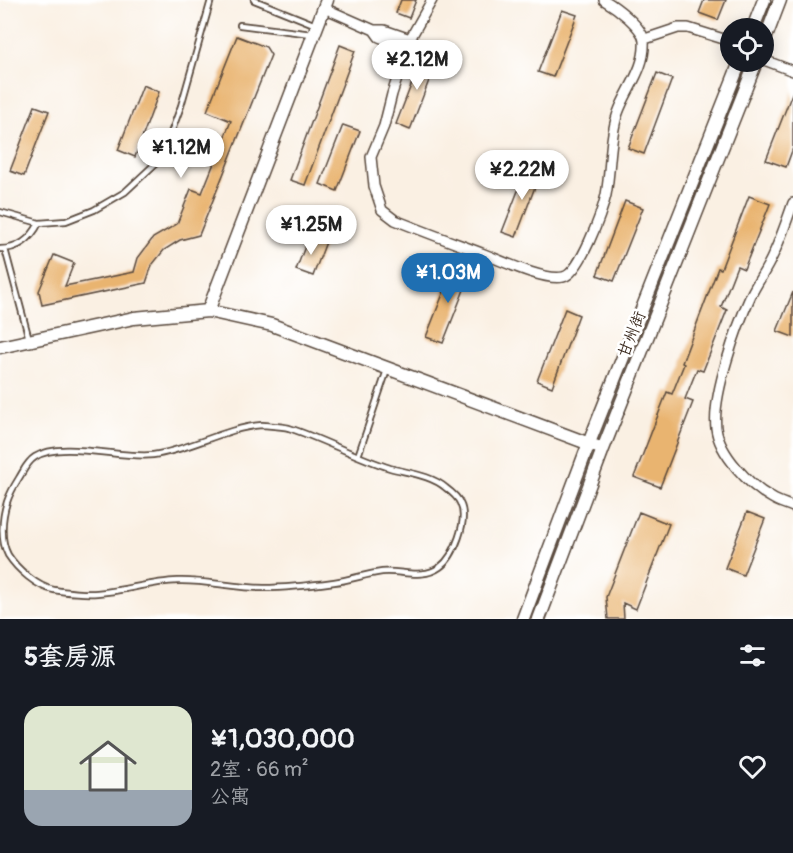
<!DOCTYPE html>
<html lang="zh">
<meta charset="utf-8">
<style>
:root{--surface:#171b24;--page:#242831;--text:#f1f3f6;--muted:#9ea1a6;--line:#363941;--accent:#1f6fb2}
body{margin:0;font-family:Pangolin,"LXGW WenKai TC",sans-serif;background:var(--page);color:var(--text);height:100vh;display:flex;flex-direction:column;font-size:22px;white-space:nowrap}
*{box-sizing:border-box;margin:0}
p{font-size:20px;color:var(--muted)}
.icon{flex:none;width:33px;height:33px;fill:none;stroke:currentColor;stroke-width:2;stroke-linecap:round;stroke-linejoin:round}
.map{position:relative;height:619px;overflow:hidden}
.sheet{display:flex;flex-direction:column;background:var(--surface);flex:1}
.sheet>*{flex:none}
.fabs{position:absolute;left:720px;top:18px;display:grid;gap:12px}
.fabs a{display:grid;place-items:center;width:54px;height:54px;border-radius:50%;background:var(--surface);box-shadow:0 3px 15px #0003;font-size:30px}
.price{position:absolute;translate:-50% -51px;padding:0 14px;border-radius:21px;background:#fff;color:#222;font-size:20px;line-height:39px;filter:drop-shadow(0 2px 3px #0008)}
.price::after{content:'';position:absolute;left:50%;top:36px;width:18px;height:14px;margin-left:-9px;background:inherit;clip-path:polygon(0 0,100% 0,50% 100%)}
.price.selected{background:var(--accent);color:#fff}
ul{padding:0;list-style:none}
li{display:flex;align-items:center;gap:18px;height:150px;padding:0 24px}
li+li{border-top:2px solid var(--line)}
li span{display:grid;place-items:center;flex:none;width:168px;height:120px;border-radius:18px;color:#555}
li>.icon{margin-inline-start:auto}
span .icon{width:72px;height:72px;fill:#fffc;stroke-width:1}
li b{font-size:26px}
h2{display:flex;justify-content:space-between;align-items:center;height:72px;padding:0 24px;font-size:26px}
.map>svg:first-child{display:block}
</style>
<div class="map">
<svg width="793" height="619" viewBox="0 0 793 619">
<rect width="100%" height="100%" fill="#fff"/>
<filter id="ink" filterUnits="userSpaceOnUse"><feTurbulence type="fractalNoise" baseFrequency=".0167" numOctaves="2"/><feDisplacementMap in="SourceGraphic" scale="12" xChannelSelector="R" yChannelSelector="G"/><feConvolveMatrix kernelMatrix="1 2 1 2 8 2 1 2 1" color-interpolation-filters="sRGB"/></filter>
<filter id="wash" filterUnits="userSpaceOnUse"><feTurbulence type="fractalNoise" baseFrequency=".008" numOctaves="4" result="noise"/><feDisplacementMap in="SourceGraphic" scale="24" xChannelSelector="R" yChannelSelector="G"/><feGaussianBlur stdDeviation="1.35" result="paint"/><feColorMatrix in="noise" values="0 0 0 0 0 0 0 0 0 0 0 0 0 0 0 0 0 1.4 0 .05"/><feComposite in="paint" operator="in"/></filter>
<g filter="url(#wash)">
<rect width="100%" height="100%" fill="#faf0e3"/>
<g id="blocks">
<path fill="#e9b470" d="M401,0h15l-7,18 -13,-5z
M704,0h22l-8,20 -19,-7z
M562,10l15,5 -24,62 -15,-5z
M237,36l29,11 5,8 -72,180 -19,5 -16,10 -12,15 -6,18 -104,22 -3,-14 15,-36 20,8 -9,23 69,-14 4,-14 15,-20 24,-14 14,-35 11,4 29,-72 -24,-10z
M340,45l15,6 -50,134 -15,-5z
M424,52l14,5 -28,73 -14,-6z
M657,73l15,6 -28,75 -16,-6z
M143,85l16,7 -24,65 -17,-7z
M793,91v57l-7,19 -20,-7z
M35,106l14,5 -25,65 -14,-5z
M343,125l17,6 -23,60 -17,-7z
M528,165l13,6 -25,66 -14,-5z
M749,196l21,8 -26,65 -7,-3 -16,41 6,3 -24,61 -6,-2 -12,30 8,3 -33,85 -26,-10 33,-85 5,2 12,-30 -2,-1 36,-95 3,1z
M625,201l18,7 -29,73 -17,-6z
M309,236l17,6 -13,34 -17,-6z
M454,266l17,6 -28,71 -17,-6z
M793,292v45l-16,-6z
M565,309l14,6 -27,72 -15,-6z
M639,512l30,12 -33,85 -13,-6 1,16h-16l-2,-22z
M747,512l18,7 -22,56 -18,-7z"/>
</g>
</g>
<g filter="url(#ink)">
<use href="#blocks" fill-opacity="0" stroke="#58483c" stroke-width="1.5"/>
<g fill="none" stroke-linecap="round" stroke-linejoin="round">
<defs>
<path id="service" d="M254,0l62,25
M240,25l72,9
M0,212l39,11 27,-2 28,-11 31,-18 30,-28 13,-23 13,-35 30,-106
M0,249c19,0 31,-10 39,-26
M5,249l24,90
M262,425c9,1 19,1 27,3 34,11 66,29 101,40 18,5 41,7 56,20 4,3 12,10 14,15 9,17 -6,54 -20,64 -18,13 -39,3 -58,5 -16,2 -32,8 -48,10 -22,3 -48,6 -70,6 -29,0 -58,-8 -86,-7 -28,1 -54,10 -81,12 -10,1 -32,-1 -43,-3 -17,-3 -37,-21 -46,-35 -8,-15 -6,-37 -1,-53 3,-9 7,-16 12,-24 5,-8 8,-16 16,-21 27,-17 86,2 118,-2 37,-5 71,-27 109,-30z
M358,456l29,-86"/>
<path id="minor" d="M432,0l-22,39 -18,55 -8,32 -13,31 3,29 8,24 13,10c30,12 60,23 89,34 18,7 60,27 79,23 17,-3 39,-65 43,-82 5,-27 3,-56 12,-82 8,-23 28,-45 26,-72 -1,-14 -28,-34 -40,-41
M324,8l50,22h10l26,9
M374,30l5,7 28,11
M645,39l33,-11h10l42,13
M764,60l29,11
M793,203c-6,17 -12,35 -20,52 -6,14 -15,26 -22,40 -14,31 -39,100 -35,133 3,26 34,58 56,70 6,4 14,6 21,9"/>
<path id="tertiary" d="M753,28l11,-28
M764,42l16,-42
M208,311l119,-311
M0,347l134,-29 74,-7 64,14 331,124
M523,619l66,-176 151,-381
M539,619l64,-170 153,-387"/>
</defs>
<use href="#service" stroke="#58483c" stroke-width="8"/>
<use href="#minor" stroke="#58483c" stroke-width="12"/>
<use href="#tertiary" stroke="#58483c" stroke-width="15"/>
<use href="#service" stroke="#fff" stroke-width="4.5"/>
<use href="#minor" stroke="#fff" stroke-width="9"/>
<use href="#tertiary" stroke="#fff" stroke-width="12"/>
</g>
</g>
<g text-anchor="middle" stroke-width="5" stroke-linejoin="round" paint-order="stroke">
<g font-size="16" fill="#3b2a1e" stroke="#fff">
<text transform="translate(631 334) rotate(-68)" y="6">甘州街</text>
</g>
</g>
</svg>
<div class="fabs">
<a><svg class="icon" aria-label="locate" viewBox="0 0 24 24"><circle cx="12" cy="12" r="6"/><path d="M12 2v4M12 18v4M2 12h4M18 12h4"/></svg></a>
</div>
<b class="price" style="left:417px;top:91px">¥2.12M</b>
<b class="price" style="left:181px;top:179px">¥1.12M</b>
<b class="price" style="left:522px;top:201px">¥2.22M</b>
<b class="price" style="left:311px;top:256px">¥1.25M</b>
<b class="price selected" style="left:448px;top:304px">¥1.03M</b>
</div>
<section class="sheet">
<h2>5套房源<svg class="icon" aria-label="filters" viewBox="0 0 24 24"><path d="M4 7h16M4 17h16"/><circle cx="9" cy="7" r="2"/><circle cx="15" cy="17" r="2"/></svg></h2>
<ul>
<li><span style="background:linear-gradient(#dfe7d0 70%,#9aa5b1 0)"><svg class="icon" aria-label="home" viewBox="0 0 24 24"><path d="M3 11l9-7 9 7M6 9v11h12V9"/></svg></span><div><b>¥1,030,000</b><p>2室 · 66 m²</p><p>公寓</p></div><svg class="icon" aria-label="heart" viewBox="0 0 24 24"><path d="M12 20l-8-8c-3-5 5-10 8-4 3-6 11-1 8 4z"/></svg></li>
</ul>
</section>
